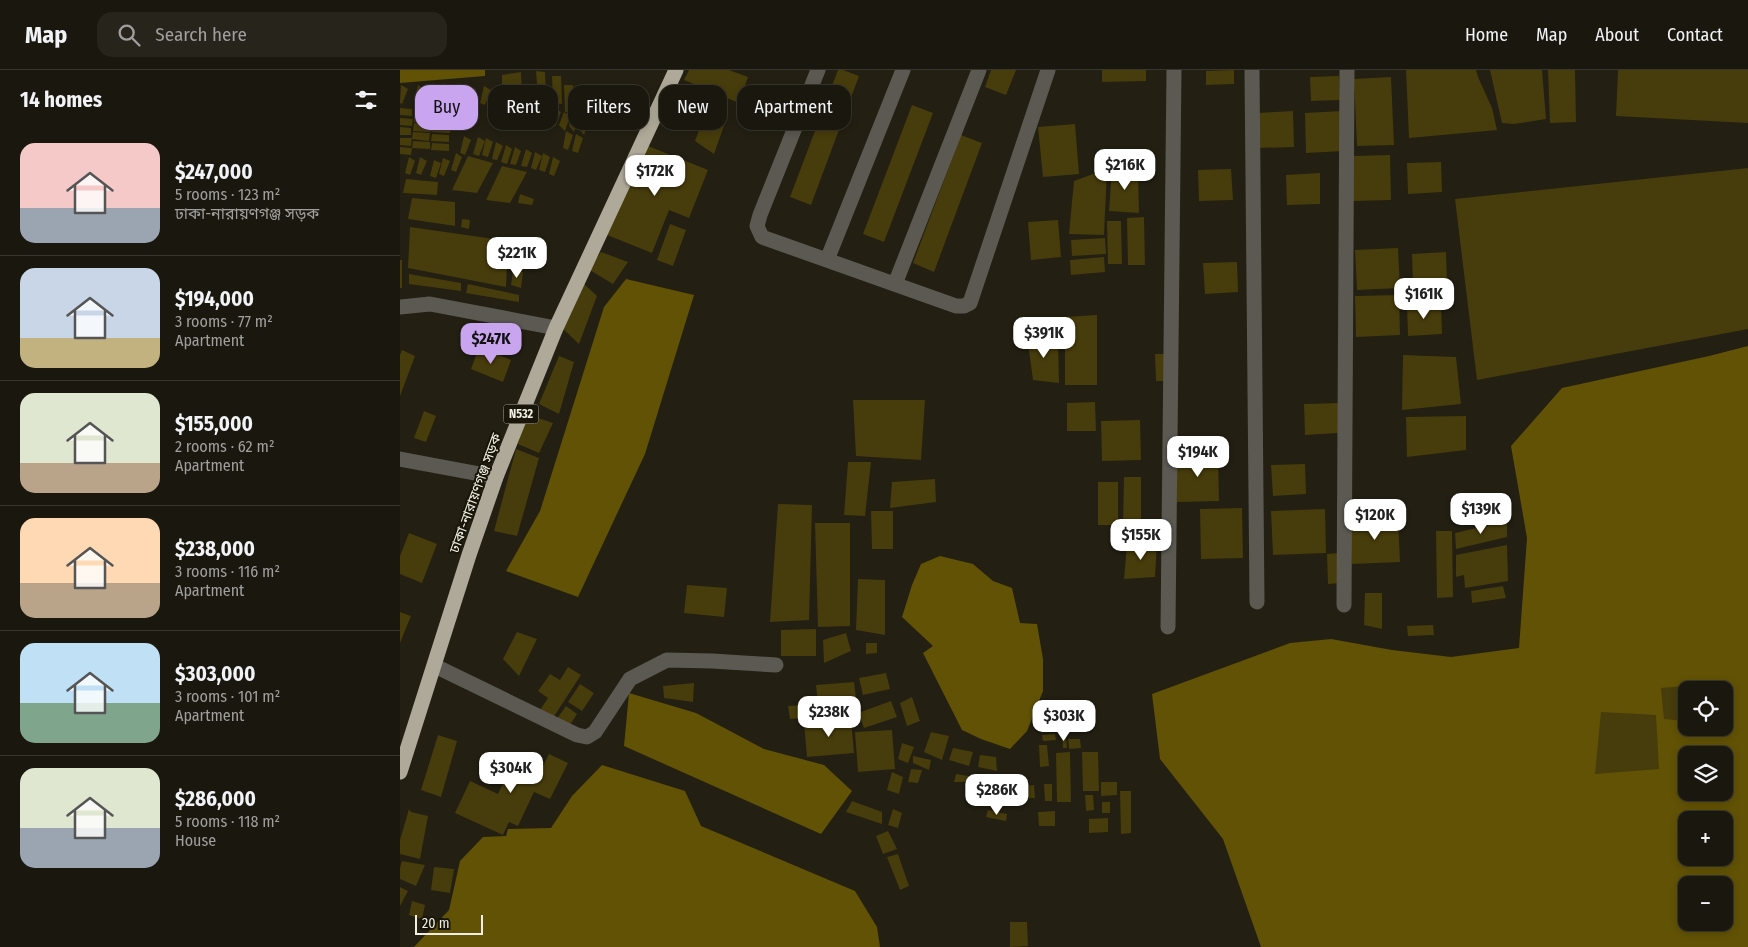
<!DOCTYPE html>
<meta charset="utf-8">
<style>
:root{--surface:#1a170e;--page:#27241c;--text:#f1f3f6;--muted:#9f9f9e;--line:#38362e;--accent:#c8a5ee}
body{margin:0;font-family:"Fira Sans Condensed","Noto Sans Bengali",sans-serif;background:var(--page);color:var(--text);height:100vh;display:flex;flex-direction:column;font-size:19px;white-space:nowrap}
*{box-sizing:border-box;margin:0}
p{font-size:16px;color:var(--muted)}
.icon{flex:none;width:28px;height:28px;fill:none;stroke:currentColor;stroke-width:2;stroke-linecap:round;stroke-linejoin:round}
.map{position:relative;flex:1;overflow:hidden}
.sheet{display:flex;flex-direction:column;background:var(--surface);width:400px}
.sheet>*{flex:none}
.hud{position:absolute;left:15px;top:15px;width:475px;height:45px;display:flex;gap:10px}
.tools{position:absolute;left:1278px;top:611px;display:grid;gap:10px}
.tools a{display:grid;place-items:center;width:55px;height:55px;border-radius:10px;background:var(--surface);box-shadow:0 2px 8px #0003,0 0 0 1px var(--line);font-size:25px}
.scale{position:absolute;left:15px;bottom:12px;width:68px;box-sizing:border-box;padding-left:5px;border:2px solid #f0eee4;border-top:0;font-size:14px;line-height:18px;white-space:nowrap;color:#f0eee4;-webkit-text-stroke:4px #191609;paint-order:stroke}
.price{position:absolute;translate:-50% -42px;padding:0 11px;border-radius:10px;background:#fff;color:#222;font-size:16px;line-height:32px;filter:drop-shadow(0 1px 2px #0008)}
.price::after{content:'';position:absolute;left:50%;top:30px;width:15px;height:11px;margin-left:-8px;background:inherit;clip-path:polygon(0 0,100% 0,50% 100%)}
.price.on{background:var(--accent);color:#111}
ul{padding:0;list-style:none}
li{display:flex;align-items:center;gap:15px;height:125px;padding:0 20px}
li+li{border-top:1px solid var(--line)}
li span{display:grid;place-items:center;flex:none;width:140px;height:100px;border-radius:15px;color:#555}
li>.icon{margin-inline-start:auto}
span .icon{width:60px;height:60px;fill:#fffc;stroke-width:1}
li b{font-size:21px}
h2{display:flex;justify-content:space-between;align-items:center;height:60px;padding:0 20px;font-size:21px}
.tag{padding:0 18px;border-radius:15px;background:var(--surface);box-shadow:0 2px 8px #0003,0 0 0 1px var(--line);font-size:18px;line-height:45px}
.tag.on{background:var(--accent);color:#111}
header{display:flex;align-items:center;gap:30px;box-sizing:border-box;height:70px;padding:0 25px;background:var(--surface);border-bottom:1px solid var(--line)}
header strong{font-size:24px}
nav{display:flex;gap:28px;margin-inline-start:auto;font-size:18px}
.search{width:350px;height:45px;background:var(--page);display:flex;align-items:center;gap:12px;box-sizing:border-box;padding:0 18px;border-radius:15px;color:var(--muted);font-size:19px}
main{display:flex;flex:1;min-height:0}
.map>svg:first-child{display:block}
</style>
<header>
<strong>Map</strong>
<div class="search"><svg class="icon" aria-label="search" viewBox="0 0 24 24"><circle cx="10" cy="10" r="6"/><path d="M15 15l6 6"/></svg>Search here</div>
<nav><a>Home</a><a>Map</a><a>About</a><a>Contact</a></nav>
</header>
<main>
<section class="sheet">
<h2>14 homes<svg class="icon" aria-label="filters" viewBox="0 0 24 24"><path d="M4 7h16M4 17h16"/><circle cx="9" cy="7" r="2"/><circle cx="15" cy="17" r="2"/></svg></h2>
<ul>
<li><span style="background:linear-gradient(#f6c9c9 65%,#9aa5b1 0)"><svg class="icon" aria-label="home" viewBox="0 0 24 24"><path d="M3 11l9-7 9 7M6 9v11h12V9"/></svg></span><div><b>$247,000</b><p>5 rooms · 123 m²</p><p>ঢাকা-নারায়ণগঞ্জ সড়ক</p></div></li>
<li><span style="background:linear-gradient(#c9d6e8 70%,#c2b280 0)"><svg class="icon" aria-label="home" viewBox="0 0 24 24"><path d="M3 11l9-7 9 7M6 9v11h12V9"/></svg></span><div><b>$194,000</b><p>3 rooms · 77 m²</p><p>Apartment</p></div></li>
<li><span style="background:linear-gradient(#dfe7d0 70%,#b9a48a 0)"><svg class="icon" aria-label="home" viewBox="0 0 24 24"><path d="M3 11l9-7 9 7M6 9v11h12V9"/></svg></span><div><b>$155,000</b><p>2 rooms · 62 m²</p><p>Apartment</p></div></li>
<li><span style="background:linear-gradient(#ffd9b3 65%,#b9a48a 0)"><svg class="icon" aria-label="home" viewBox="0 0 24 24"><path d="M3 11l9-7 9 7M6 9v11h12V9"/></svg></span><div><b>$238,000</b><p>3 rooms · 116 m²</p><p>Apartment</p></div></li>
<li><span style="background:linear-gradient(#bfe0f5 60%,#7fa58c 0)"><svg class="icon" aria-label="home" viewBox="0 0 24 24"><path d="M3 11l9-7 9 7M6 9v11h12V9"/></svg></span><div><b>$303,000</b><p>3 rooms · 101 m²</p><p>Apartment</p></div></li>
<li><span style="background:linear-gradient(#dfe7d0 60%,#9aa5b1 0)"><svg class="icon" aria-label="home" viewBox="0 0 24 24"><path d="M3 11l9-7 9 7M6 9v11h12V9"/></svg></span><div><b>$286,000</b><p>5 rooms · 118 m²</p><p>House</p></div></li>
</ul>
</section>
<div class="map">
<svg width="1348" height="877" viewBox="0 0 1348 877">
<rect width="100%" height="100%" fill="#231f12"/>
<path fill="#615205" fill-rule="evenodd" d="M0,0h85v6l-85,7z
M226,209l68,16 -49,159 -67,143 -72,-26 34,-60 64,-204z
M1348,276v601h-487l-38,-108 -63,-80 -8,-65 138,-51 41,-4 61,11 59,7 68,-9 8,-110 -16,-92 51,-58 147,-32zM1286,620h38v38h-38zM1286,685h38v37h-38zM1286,750h38v38h-38zM1286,815h38v37h-38z
M540,486l33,8 20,17 19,7 8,35 17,1 6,35v32l-16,40 -17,18 -29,-10 -19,-9 -39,-77 10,-7 -31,-29 10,-32 9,-21z
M229,623l67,20 68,36 60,16 28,26 -31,43 -197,-88z
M202,695l83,26 16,35 154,65 22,36 3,20h-466l35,-37 11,-49 23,-24 23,-1 2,-7 43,-1 21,-32z"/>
<path fill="#473c0b" d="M289,0h40l19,7 -9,26 -55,-23z
M438,0h5l16,6 -48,129 -21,-8z
M591,0h25l-10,25 -21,-8z
M702,0h44v11l-44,1z
M834,0v14l-28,1v-14z
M1006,0h70l2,7 14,31 5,22 -88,8z
M1090,0h52l4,49 -32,5 -12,-1z
M1148,0h27l1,52 -26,1z
M1218,0h130v53l-132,-7z
M136,1l9,1 1,27 -8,-1z
M121,2l1,21 -20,-1v-17z
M152,6h9l1,28 -9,-1z
M939,6l1,24 -29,1 -1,-24z
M991,7l3,68 -37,1 -3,-67z
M33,13l6,4 -5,15 -5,-2z
M43,13l7,4 -6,15 -5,-2z
M58,13l7,4 -5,15 -6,-2z
M189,14l1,28 -9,-1 -1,-26z
M1,15l7,4 -6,15 -2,-1z
M18,15l7,5 -5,14 -6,-2z
M164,15h9l1,27h-9z
M69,16l7,3 -6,15 -5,-2z
M84,16l7,4 -6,15 -5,-2z
M94,20l7,4 -6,15 -5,-2z
M284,23l19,10 -11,28 -24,-14z
M103,24l7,4 -6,14 -5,-1z
M125,25l7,4 -6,15 -5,-6z
M114,26l7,4 -6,15 -5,-6z
M135,30l7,4 -6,15 -5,-6z
M145,33l6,4 -5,15 -6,-2z
M35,35l17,1v7l-18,-1z
M512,35l21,8 -49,129 -21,-8z
M15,36l18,1 -1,7 -17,-1z
M0,38l12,1v7l-12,-1z
M154,38l7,4 -6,15 -5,-6z
M307,38l19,12 -12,34 -19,-13z
M893,41l1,36 -36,1 -1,-35z
M942,41l2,40 -38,2 -1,-40z
M164,42l6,4 -5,15 -6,-6z
M173,43l6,4 -5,15 -5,-6z
M14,45l17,1v7l-17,-1z
M33,46l17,1v7l-17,-1z
M183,47l7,3 -6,15 -5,-6z
M0,48l13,1 -1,7 -12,-1z
M14,53l17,1v8l-18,-1z
M33,54l17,2v7l-18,-1z
M675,54l4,50 -36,3 -5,-50z
M0,57l11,1v7h-11z
M166,61l7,4 -5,15 -5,-2z
M13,62l17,1 -1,8 -17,-2z
M32,64l17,1v7l-18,-1z
M176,64l7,4 -5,15 -6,-2z
M561,65l21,8 -48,129 -21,-9z
M64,66l7,4 -6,15 -5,-2z
M78,67l7,4 -6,15 -6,-2z
M0,68h12l-1,8 -11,-1z
M86,68l7,4 -5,15 -6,-2z
M13,71l17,1v7l-18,-1z
M96,72l7,4 -6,14 -5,-1z
M32,73l17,1v7l-18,-1z
M243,74l65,26 -19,48 -20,-8 -17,43 -45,-18z
M106,75l6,4 -5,15 -6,-2z
M0,77l12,1 -1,7 -11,-1z
M115,77l6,4 -5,14 -6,-1z
M126,79l6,4 -5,14 -6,-1z
M135,82l7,4 -6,14 -5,-2z
M56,83l6,4 -6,15 -5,-2z
M143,83l7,4 -5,15 -6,-2z
M990,85l1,45 -38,1 -2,-45z
M68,86l25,7 -16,30 -25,-3z
M9,87l6,4 -5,14 -5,-2z
M20,87l7,4 -6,14 -5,-2z
M153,87l7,4 -6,15 -5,-2z
M43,88l7,3 -6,15 -5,-2z
M34,90l7,3 -5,15 -6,-2z
M1041,92l1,30 -34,2 -1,-31z
M102,96l25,6 -17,31 -24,-3z
M712,98l26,1 1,44 -30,-2z
M1348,98v161l-271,51 -22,-181z
M707,99l-3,66 -35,-1 5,-53z
M831,99l2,31 -34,1 -1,-31z
M920,103v31l-33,1 -1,-30z
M6,109l32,3 -1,13 -34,-2z
M120,124l14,5 -2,6 -14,-2z
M12,128l43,4v24l-47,-7z
M744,147l1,48h-17l-1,-47z
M62,149l8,1 -1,9 -8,-2z
M658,150l3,37 -30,3 -3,-38z
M707,151h14l1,43h-14z
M270,154l16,6 -13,36 -16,-6z
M10,157l98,14 -2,46 -98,-19z
M705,168l1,16 -34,2 -1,-16z
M998,178l2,40 -43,2 -2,-40z
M201,182l27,10 -15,22 -25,-15z
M1046,182l1,31 -34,1 -1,-30z
M704,187l1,15 -34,3 -1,-15z
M0,190h2v28h-2z
M837,192l1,30 -33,2 -2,-31z
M113,201l10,1 -2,16 -10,-3z
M9,204l52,9v8l-52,-7z
M183,213l14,13 -18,48 -18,-17z
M68,214l51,11v7l-53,-9z
M999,225l1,40 -44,2 -1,-41z
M1041,234l1,30 -34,2 -1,-31z
M697,245v70h-32v-68z
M627,266l31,4 1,43 -26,-3z
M79,277l32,13 -8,22 -32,-13z
M2,280l13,6 -15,40v-41z
M755,284h12l1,27h-12z
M1003,285l53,2 5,47 -59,6z
M159,286l15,6 -15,52 -20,-10z
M453,330h72l-4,60 -65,-4z
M695,332l1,29h-29v-28z
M938,333l1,30 -34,2 -1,-31z
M24,341l12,5 -10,26 -12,-4z
M126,344l27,9 -14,30 -21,-9z
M1066,346v34l-59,7 -1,-40z
M740,350l1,40 -39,1 -1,-40z
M116,379l23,9 -22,78 -23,-5z
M818,385l1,46 -42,1 -1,-46z
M448,392h23l-6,54 -21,-1z
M905,394l1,30 -33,2 -2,-31z
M724,407h17v46h-18z
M535,409l1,23 -46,6 2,-26z
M698,412h20v43h-20z
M378,434l34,1 -3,115 -39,2z
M842,438l1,50 -42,1 -1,-50z
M925,439l1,44 -53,2 -2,-44z
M471,441h22v38h-21z
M998,448l2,44 -48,2 -2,-44z
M1107,451v16l-51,12 -1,-16z
M415,453h35v103l-32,1z
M1036,461h16l1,66 -16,1z
M9,463l28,11 -15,39 -22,-9v-18z
M730,473h27l-2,34 -31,2 3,-34z
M1107,475l1,36 -43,7 -1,-13 -8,2v-22z
M940,483l1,30 -13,1 -1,-30z
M458,509l27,1v55l-29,-5z
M287,515l40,3 -3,29 -40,-4z
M1103,516l3,12 -34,5 -1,-12z
M965,523h17v36l-18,-4z
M0,542l11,4 -11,27z
M1033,555l1,10 -26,1 -1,-10z
M416,559v27h-35v-26z
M117,562l20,7 -18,37 -16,-17z
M446,563l5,18 -27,12 -1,-23z
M466,573h11v10l-11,1z
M168,597l13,8 -30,46 -13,-8 10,-15 -10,-7 12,-17 10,6z
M486,603l4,16 -27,6 -4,-17z
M454,612l2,16 -26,2 1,16 -41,3 -2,-13 30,-2 -2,-19z
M294,613l-1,19 -29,-4 -1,-12z
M180,614l14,9 -12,18 -14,-9z
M1285,616v35l-21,-2 -3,-31z
M512,627l8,24 -13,5 -7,-23z
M491,631l6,16 -33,11 -6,-15z
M166,636l11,8 -9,14 -12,-8z
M1201,642l55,3 3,54 -64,5z
M451,650l3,33 -47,4 -3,-34z
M492,660l3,39 -37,3 -3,-40z
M531,662l18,4 -7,24 -18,-8z
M655,664l1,6 -13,1 -1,-6z
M38,665l19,6 -16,56 -20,-7z
M662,666h4l1,12h-4z
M668,669h12l1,9 -12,1z
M502,673l12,4 -6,16 -10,-4z
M639,675h8l2,21 -9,1z
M553,678l20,4 -4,14 -20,-6z
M670,682l1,50h-14l-1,-49z
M682,682h16l1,39h-16z
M149,684l19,9 -18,36 -16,-7 -16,34 -9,-4 -6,13 -48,-22 15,-32 28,13 18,-38 26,12z
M580,685l16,2 1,14 -19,-4z
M513,686l18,4 -2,10 -16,-7z
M511,699l11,1 -4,13 -10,-1z
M492,702l11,5 -4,17 -12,-4z
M556,704l12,2v6h-14z
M701,712h16v13l-16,1z
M644,714h8v17h-7z
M634,715l1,13 -28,1 -1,-12z
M584,719l15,2 -2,12 -15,-1z
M720,721h11v42l-10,1z
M685,725h8l1,15 -8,1z
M452,731l30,11v12l-36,-12z
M702,732h8v11h-8z
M9,739l2,3 17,4 -8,43 -20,-5v-14z
M493,739l9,4 -4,15 -10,-3z
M588,740l19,4 -1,7 -20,-4z
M655,741v15h-16l-1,-14z
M708,748v14l-19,1v-14z
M488,761l9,18 -14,5 -7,-18z
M498,784l11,32 -9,4 -13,-33z
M2,791l23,4 -9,21 -16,-7v-11z
M34,797l20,2 -4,24 -19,-3z
M0,817l8,4 -8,15z
M12,831l13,4 -3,14 -13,-4z
M610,852h17l1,24 -18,1z"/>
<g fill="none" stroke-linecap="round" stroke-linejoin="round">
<path stroke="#5b5952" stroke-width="15" d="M418,0l-58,145 -3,11 5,11 194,69h8l6,-3 78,-233
M852,0l5,532
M427,190l76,-190
M495,214l84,-214
M0,237l30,-3 126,24
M0,389l96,18
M944,535l3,-535
M768,557l6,-557
M35,596l142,69 10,2 8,-5 35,-53 37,-19 45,1 64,4"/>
<path stroke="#aea998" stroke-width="15" d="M0,702l69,-217 27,-78 60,-149 120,-258"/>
</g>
<g text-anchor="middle" stroke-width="4" stroke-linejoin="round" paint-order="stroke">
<rect fill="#191609" stroke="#b0ada2" stroke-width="1" x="103.5" y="334.5" width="35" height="19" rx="4"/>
<g font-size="12" font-weight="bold" fill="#f0eee4">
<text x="121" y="348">N532</text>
</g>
<g font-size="14" fill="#f0eee4" stroke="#191609">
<text transform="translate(75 423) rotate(-70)" y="5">ঢাকা-নারায়ণগঞ্জ সড়ক</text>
</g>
</g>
</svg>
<div class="tools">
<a><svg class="icon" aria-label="locate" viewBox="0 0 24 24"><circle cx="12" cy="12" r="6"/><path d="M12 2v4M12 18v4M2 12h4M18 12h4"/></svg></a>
<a><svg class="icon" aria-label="layers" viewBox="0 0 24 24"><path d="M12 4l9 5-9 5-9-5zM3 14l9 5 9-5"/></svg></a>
<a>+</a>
<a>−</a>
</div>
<div class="scale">20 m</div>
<b class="price" style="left:725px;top:121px">$216K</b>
<b class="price" style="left:255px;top:127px">$172K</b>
<b class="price" style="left:117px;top:209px">$221K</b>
<b class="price" style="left:1024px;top:250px">$161K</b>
<b class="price" style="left:644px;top:289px">$391K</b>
<b class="price on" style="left:91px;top:295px">$247K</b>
<b class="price" style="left:798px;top:408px">$194K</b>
<b class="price" style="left:1081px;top:465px">$139K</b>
<b class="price" style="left:975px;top:471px">$120K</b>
<b class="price" style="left:741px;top:491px">$155K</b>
<b class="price" style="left:429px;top:668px">$238K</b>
<b class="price" style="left:664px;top:672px">$303K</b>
<b class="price" style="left:111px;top:724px">$304K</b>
<b class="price" style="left:597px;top:746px">$286K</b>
<div class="hud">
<a class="tag on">Buy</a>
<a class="tag">Rent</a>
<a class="tag">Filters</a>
<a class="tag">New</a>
<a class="tag">Apartment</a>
</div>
</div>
</main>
